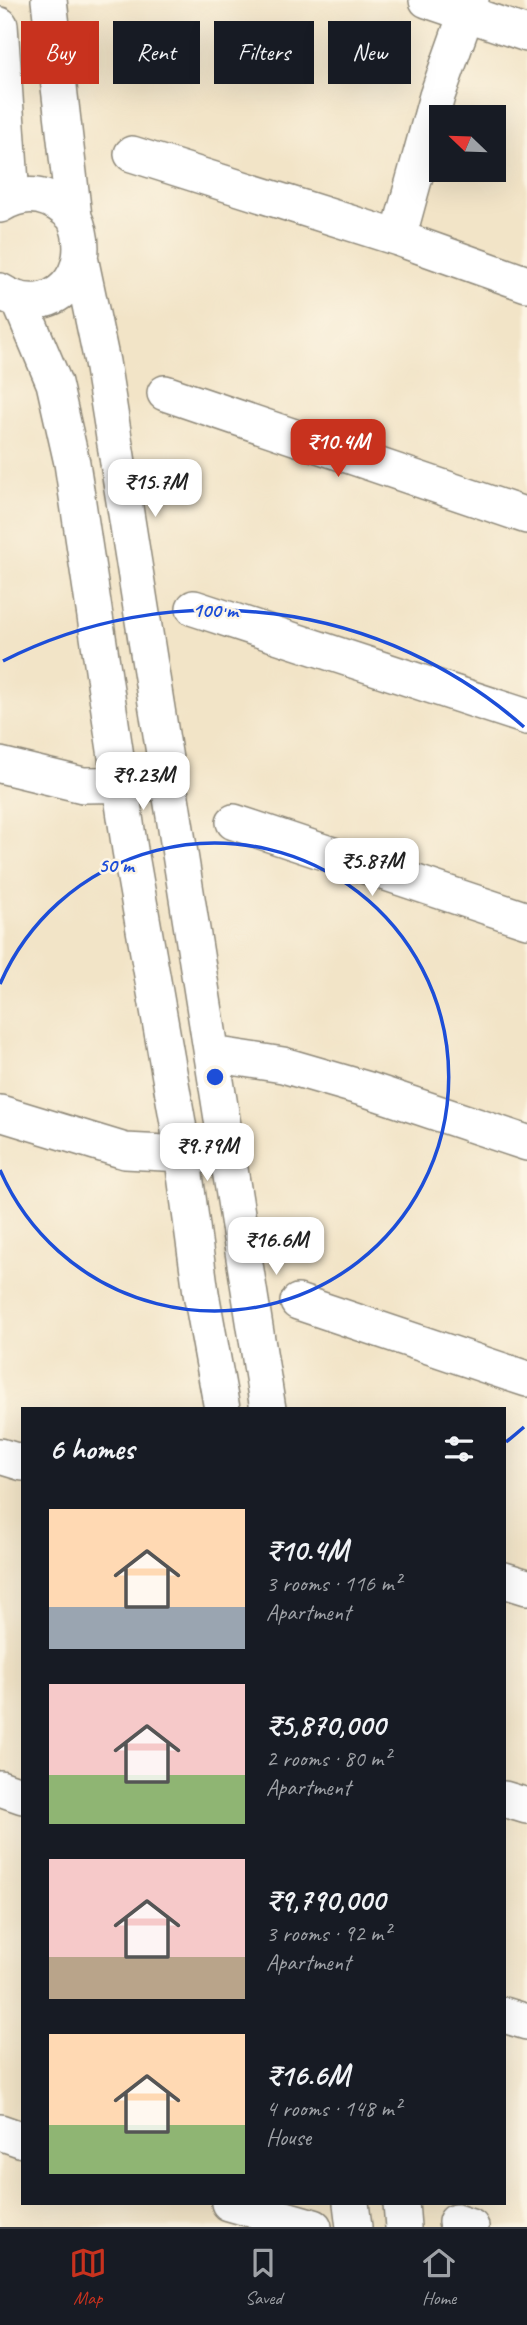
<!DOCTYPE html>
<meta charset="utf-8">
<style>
:root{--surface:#171b24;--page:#20242c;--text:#f1f3f6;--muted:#9ea1a6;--line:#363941;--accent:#c8321e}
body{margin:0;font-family:Caveat,sans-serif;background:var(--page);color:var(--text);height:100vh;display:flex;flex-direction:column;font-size:26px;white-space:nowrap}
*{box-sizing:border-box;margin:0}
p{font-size:23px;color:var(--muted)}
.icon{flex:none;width:38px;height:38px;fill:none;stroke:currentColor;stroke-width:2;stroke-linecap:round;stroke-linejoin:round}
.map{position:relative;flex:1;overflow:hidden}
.side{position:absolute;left:21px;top:1407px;width:485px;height:798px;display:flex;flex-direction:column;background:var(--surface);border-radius:0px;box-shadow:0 7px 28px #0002}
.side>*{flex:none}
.banner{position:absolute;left:21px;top:21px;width:486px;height:63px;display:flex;gap:14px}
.needle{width:46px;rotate:293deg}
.tools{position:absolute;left:429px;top:105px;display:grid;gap:14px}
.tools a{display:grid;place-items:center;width:77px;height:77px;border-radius:0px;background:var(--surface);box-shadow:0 7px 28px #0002;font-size:35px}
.price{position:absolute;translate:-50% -60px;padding:0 16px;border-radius:14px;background:#fff;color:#222;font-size:23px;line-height:46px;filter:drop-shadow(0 2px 4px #0008)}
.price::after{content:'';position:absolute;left:50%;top:42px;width:21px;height:16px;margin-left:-10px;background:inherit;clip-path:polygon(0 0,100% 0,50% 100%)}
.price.active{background:var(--accent);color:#fff}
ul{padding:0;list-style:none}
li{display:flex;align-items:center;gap:21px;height:175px;padding:0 28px}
li span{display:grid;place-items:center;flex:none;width:196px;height:140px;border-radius:0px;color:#555}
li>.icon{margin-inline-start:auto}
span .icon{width:84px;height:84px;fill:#fffc;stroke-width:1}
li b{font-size:30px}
h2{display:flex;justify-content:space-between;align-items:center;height:84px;padding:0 28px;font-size:30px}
.pill{padding:0 24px;border-radius:0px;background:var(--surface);box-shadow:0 7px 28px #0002;font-size:24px;line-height:63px}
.pill.active{background:var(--accent);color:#fff}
.dock{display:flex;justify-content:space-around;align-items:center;height:98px;border-top:2px solid var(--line);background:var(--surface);font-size:19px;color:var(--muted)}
.dock a{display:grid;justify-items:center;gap:4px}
.dock .active{color:var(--accent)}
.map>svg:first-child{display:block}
</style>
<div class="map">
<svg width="527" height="2227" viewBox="0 0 527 2227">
<rect width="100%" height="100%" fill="#fcf5e5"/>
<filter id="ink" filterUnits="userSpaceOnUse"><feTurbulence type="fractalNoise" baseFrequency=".0143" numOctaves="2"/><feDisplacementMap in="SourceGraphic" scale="14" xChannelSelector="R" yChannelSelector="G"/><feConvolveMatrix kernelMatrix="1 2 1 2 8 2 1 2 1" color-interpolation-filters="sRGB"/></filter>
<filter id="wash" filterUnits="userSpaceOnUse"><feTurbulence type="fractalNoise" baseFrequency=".00686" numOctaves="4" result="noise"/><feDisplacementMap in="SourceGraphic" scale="28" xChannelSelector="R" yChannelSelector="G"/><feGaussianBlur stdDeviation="1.57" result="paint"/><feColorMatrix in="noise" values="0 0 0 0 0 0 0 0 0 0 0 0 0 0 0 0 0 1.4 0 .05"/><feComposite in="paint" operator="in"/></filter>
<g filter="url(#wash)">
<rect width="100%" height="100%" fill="#f2e4c7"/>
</g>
<g filter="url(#ink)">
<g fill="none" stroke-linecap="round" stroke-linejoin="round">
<defs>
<path id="minor" d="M427,0l100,34
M0,25l12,173
M132,154l266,84 129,46
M0,205c28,-17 52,-10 74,12
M398,238l39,-142 34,-96
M81,262l21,100 166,1047
M0,291c52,33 99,-19 74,-74l-25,-217
M19,300l35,83 18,80 58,387 48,273 23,170 21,116
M165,393l362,123
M194,608l333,109
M0,765l83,20 62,-1
M234,822l293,98
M212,1054l71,11 86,25 158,53
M0,1113l125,38 79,4
M298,1302l229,77
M0,1456l23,7
M504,1580l23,7
M0,1788l23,8
M504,1799l23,7
M504,2015l23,7
M0,2132l23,8
M229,2203l85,24
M351,2203l3,24
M401,2203l2,24
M456,2222l15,5"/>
</defs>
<use href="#minor" stroke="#8e8879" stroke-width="38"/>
<use href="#minor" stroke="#fff" stroke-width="35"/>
</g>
</g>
<g fill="none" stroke="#1d4ed8" stroke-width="3.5">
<path d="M0 984A234 234 0 1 1 0 1170"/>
<path d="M524 1427A467 467 0 0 1 506 1442M3 661A467 467 0 0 1 524 727"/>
</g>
<circle cx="215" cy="1077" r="10" fill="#1d4ed8" stroke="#fcf5e5" stroke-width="3.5"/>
<g font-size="21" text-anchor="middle" font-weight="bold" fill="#1d4ed8" stroke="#fcf5e5" stroke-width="5" stroke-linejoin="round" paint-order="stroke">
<text x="215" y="617">100 m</text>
<text x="116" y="872">50 m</text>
</g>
</svg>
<div class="tools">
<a><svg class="needle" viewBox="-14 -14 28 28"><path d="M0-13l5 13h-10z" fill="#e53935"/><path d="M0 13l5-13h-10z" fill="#9ea1a6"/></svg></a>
</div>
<b class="price active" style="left:338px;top:479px">₹10.4M</b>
<b class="price" style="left:155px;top:519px">₹15.7M</b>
<b class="price" style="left:143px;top:812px">₹9.23M</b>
<b class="price" style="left:372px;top:898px">₹5.87M</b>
<b class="price" style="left:207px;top:1183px">₹9.79M</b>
<b class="price" style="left:276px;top:1277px">₹16.6M</b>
<div class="banner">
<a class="pill active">Buy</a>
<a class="pill">Rent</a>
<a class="pill">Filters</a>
<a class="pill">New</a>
</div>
<section class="side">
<h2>6 homes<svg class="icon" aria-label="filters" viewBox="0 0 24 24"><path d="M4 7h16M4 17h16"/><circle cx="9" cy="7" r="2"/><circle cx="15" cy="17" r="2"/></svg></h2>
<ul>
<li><span style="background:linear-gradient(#ffd9b3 70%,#9aa5b1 0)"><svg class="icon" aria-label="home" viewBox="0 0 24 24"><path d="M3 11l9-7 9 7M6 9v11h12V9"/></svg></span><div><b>₹10.4M</b><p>3 rooms · 116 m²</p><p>Apartment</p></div></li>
<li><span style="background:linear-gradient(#f6c9c9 65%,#8fb573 0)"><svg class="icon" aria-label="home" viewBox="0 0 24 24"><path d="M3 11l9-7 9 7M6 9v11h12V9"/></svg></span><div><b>₹5,870,000</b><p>2 rooms · 80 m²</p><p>Apartment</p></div></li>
<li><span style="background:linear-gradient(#f6c9c9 70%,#b9a48a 0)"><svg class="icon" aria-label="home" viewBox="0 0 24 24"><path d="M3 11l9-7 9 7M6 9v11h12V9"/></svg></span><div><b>₹9,790,000</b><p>3 rooms · 92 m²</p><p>Apartment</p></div></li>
<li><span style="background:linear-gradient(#ffd9b3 65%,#8fb573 0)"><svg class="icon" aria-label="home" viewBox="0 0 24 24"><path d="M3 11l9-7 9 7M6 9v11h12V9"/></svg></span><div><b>₹16.6M</b><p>4 rooms · 148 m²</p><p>House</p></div></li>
</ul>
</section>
</div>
<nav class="dock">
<a class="active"><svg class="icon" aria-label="map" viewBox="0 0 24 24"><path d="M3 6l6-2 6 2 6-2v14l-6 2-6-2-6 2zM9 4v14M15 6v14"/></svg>Map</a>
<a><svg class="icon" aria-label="saved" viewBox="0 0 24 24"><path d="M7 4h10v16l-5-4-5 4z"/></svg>Saved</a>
<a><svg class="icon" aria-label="home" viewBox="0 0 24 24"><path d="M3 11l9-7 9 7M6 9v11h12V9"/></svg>Home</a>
</nav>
